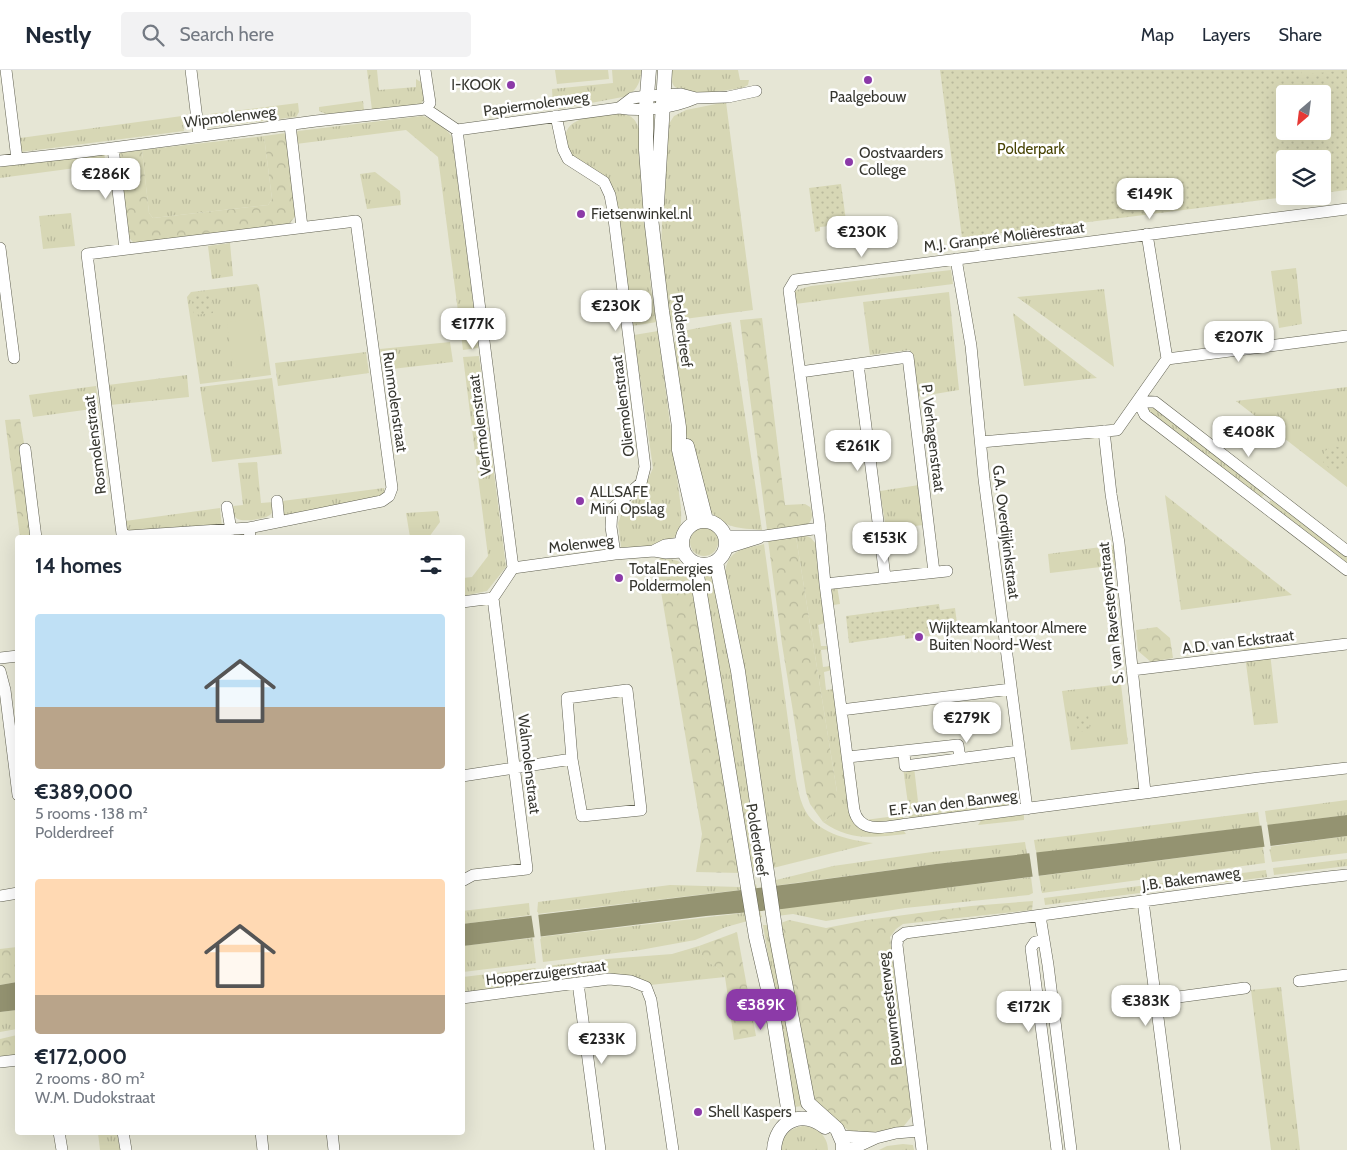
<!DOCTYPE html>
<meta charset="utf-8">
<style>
:root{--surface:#fff;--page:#f2f2f3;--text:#1f2937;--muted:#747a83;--line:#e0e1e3;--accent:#8c3aa8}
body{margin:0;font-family:Cabin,sans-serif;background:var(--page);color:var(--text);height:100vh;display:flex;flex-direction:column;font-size:19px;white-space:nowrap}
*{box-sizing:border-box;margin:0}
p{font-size:16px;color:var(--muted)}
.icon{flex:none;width:28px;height:28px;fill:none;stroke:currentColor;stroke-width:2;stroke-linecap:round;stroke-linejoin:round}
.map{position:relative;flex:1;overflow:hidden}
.side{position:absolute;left:15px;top:465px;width:450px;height:600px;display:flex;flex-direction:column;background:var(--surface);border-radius:5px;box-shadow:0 5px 20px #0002}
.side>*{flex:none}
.needle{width:32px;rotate:208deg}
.controls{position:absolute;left:1276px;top:15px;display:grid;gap:10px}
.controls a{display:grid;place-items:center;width:55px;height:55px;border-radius:5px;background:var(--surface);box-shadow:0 5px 20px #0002;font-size:25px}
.price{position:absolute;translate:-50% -42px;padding:0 11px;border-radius:10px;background:#fff;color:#222;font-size:16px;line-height:32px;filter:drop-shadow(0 1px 2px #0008)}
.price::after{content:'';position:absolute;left:50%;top:30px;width:15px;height:11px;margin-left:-8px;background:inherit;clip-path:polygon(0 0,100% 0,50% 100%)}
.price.on{background:var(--accent);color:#fff}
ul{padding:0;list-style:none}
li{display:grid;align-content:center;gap:10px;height:265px;padding:0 20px}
li span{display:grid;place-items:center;height:155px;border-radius:5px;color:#555}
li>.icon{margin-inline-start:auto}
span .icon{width:90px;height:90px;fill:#fffc;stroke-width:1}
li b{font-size:21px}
h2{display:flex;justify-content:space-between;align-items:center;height:60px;padding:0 20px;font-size:21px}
header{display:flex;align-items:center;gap:30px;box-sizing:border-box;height:70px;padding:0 25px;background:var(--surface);border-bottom:1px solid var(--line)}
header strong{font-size:24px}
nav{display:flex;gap:28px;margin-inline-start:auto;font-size:18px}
.search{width:350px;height:45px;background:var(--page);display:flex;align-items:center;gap:12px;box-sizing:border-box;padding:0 18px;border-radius:5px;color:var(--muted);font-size:19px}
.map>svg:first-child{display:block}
</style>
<header>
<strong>Nestly</strong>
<div class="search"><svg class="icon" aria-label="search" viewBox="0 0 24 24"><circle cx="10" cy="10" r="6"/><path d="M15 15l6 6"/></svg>Search here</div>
<nav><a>Map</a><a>Layers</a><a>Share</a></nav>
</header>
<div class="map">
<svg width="1347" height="1080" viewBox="0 0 1347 1080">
<defs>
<pattern id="grass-tufts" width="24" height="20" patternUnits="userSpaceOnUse" patternTransform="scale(1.25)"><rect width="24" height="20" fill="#d7d7b5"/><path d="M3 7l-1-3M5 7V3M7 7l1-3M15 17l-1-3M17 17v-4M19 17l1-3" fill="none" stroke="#b9b99c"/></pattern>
<pattern id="forest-crowns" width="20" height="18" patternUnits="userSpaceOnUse" patternTransform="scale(1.25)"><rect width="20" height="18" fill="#d7d7b5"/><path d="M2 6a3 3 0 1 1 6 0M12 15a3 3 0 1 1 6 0" fill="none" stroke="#b9b99c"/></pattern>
<pattern id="park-dots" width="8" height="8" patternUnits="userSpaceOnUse" patternTransform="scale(1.25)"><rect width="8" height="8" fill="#d7d7b5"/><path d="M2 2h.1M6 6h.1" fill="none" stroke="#b9b99c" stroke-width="1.8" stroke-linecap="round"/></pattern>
</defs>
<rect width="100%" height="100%" fill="#e6e6d5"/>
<path fill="url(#grass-tufts)" d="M367,0h10l2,20 37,-3v-8l8,5 1,14 -5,7 -48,5z
M612,0h30c-2,12 -4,18 -14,26l-69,13 -6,-3 -1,-17 61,-6z
M670,0h68l2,10h9l-1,5 -6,3c-16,2 -56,11 -68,-2 -3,-4 -3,-11 -4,-16z
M363,31l1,9 -38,4 -7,-3v-4z
M726,32l27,208 -84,11 -8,-76 6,-118 7,-11 12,-6z
M298,33l1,9 -3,5 -85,10 -1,-13z
M618,44c14,0 18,5 22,18l11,157 6,33 -25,4 -16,-132 -8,-14 -36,-24c-22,-39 19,-40 46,-42z
M182,46l2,15 -163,21 -1,-14z
M422,46c14,4 22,10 30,21l26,203v8l-15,2 -25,-193 -32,-27 -110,14 -1,-10 3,-3z
M264,66l8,63 -4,6 -115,13 -4,-5 -7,-63z
M104,83l2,11 -106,14v-12z
M375,102l25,19 1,14 -34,4 -7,-35z
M71,143l4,33 -32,3 -4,-33z
M230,173l3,33 -21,3 -4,-33z
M1296,198l6,56 -23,4 -8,-57z
M951,200l2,14 -158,20 -1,-12 3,-2 14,-4z
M257,214l2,3 12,88 -71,9 -13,-87 4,-5z
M1104,219l10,78 -97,-70z
M949,222l10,98 -43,7 -6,-47 -40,5 -7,-53z
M1013,243l84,65 -73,8z
M731,252l31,208c-24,-2 -35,-1 -52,-19l-28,-91 -10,-77 6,-3 -1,-8z
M658,261l23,177c0,7 1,16 -2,23 -10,19 -40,17 -58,16l-3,-24 4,-10 23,-27 8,-18 -19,-133z
M450,272l3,20 -70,8 -3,-21z
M366,282l3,21 -91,13 -3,-23z
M479,286l27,211 -19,24 -24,5v-18l9,-1 16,-21 -25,-199z
M187,305l2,22 -79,8 -2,-20z
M272,308l10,76 -70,8 -12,-75z
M96,316l3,22 -66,9 -4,-22z
M1347,317v100l-111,-86z
M1150,333l115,89 -2,4 -3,2 -113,-85 -1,-9z
M257,392l4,41 12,-1c0,4 1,8 -2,12 -4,5 -30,9 -35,4 -3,-3 -2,-8 -3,-12l10,-1 -5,-42z
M919,415l5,40 -38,4 -6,-38z
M384,418l1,10 -101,19 -2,-16z
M1165,425l127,100 -111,15z
M1274,429l73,55v14l-78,-63 1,-4z
M220,438l2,19 -95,6 -2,-12z
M438,441l2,11 -11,15h-19l-4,-24z
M690 472a14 14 0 1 1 28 0a14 14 0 1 1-28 0Z
M807,466l4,2 5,6 9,79 -7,2 3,21h7l1,3 -8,1 2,17 8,-1 1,4 -8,2 2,18 8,-1 17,129c10,21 31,14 49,12h3l3,4c-32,3 -55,8 -83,-12l5,-3 9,-27 -41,-255z
M764,474l32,235c2,9 3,18 7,27 11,27 45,34 70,37l-100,25 -48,-294c2,-25 19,-25 39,-30z
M1124,474l2,20 -76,9 -2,-19z
M711,501l22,98 28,201 -8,1 -52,-298z
M837,516l3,18 -7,1 -2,-15z
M1269,574l9,79 -24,2 -10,-77z
M1121,614l7,60 -57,6 -9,-59z
M914,697l5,43 -10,1 -6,-43z
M1347,730v15l-80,10 -2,-14z
M1012,731v6l-32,4 -1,-6z
M976,736l1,5 -32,4 -1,-5z
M941,740l1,5 -32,5 -1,-5z
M1258,742l2,14 -224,27 -2,-13z
M903,745v6l-27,3 -11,-4z
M1024,745v5l-46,5 4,-6z
M1347,766v17l-75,9 -3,-15z
M1025,772l2,12 -91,10 -163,22 -1,-5 61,-15 99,-14z
M1263,777l2,16 -223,30 -3,-17z
M1347,789v7l-73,9 -1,-7z
M1266,800l1,7 -222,28 -1,-7z
M1031,807l2,16 -4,2 -124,13 -79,13 -33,-7 -16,2 -1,-7z
M756,814l1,4 -220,26 1,-12 132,-17 70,2z
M529,833l1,12 -67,9 -1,-13z
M760,841l2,6 -36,10 -31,13 -55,10 -97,12 -3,-25z
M763,855h7l16,101 18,80 -11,1z
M533,868l3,25 -73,9 -1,-26z
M699,876c5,21 17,15 26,31l-75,8 -16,-8 -9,-2h-18l-60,7 -2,-2v-10l2,-4 60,-7 65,-5z
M535,898l5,5 -1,10 -76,10v-16z
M1281,917l19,163h-29l-20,-160z
M17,940v19l-17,3v-20z
M803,1056c14,1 25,10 25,24h-47c1,-14 8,-22 22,-24z
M98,1063h19l3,17h-20z
M903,1074l10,1 1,5h-35l8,-4z"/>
<path fill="url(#forest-crowns)" d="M286,63l10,82 -8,11 -153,18 -7,-7 -11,-84 25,-3 7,63 4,5 115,-13 4,-6 -8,-63z
M762,248l23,187 20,-1 5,3c3,7 3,13 -3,18l-40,5 -27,-210z
M20,349l9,54 2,64h-11l-15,-117z
M796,467l41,255c0,12 -2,24 -14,30l-13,-18 -4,-12 -24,-148 -14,-104z
M662,487l16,4 11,10 52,302 -45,-1 6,-38 -46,-272z
M1157,557l13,11 3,20 -22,4 -13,-11 -2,-21z
M1033,831l-1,9 -129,14 -7,5 -6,8 22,179 -9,11 -29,5h-17l-9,-2 -32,-26 -16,-66 -22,-114 11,-4 37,8 41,-8 104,-14z
M737,862l19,104 -22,4 -9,-63c-9,-16 -21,-9 -26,-31z
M17,877v35l-17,3v-36z
M17,965v22l-17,2v-20z"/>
<path fill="url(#park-dots)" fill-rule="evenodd" d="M940,0h407v120l-24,3 -1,-34h-37v37h9l-332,42zM1285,24h37v37h-37z
M841,114l6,44 -16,2 -1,-4 -10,1v4l-5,1 -6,-44z
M210,224l3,19 -19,2 -3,-19z
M1333,375l14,6v14c-10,8 -17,6 -24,-3l1,-10z
M939,534l1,6 15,-2 3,24 -53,7v-4l-56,8 -3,-27z
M1088,644l2,16 -12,2 -2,-17z"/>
<path fill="#d7d7b5" d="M555,0h53l1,9 -52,5z
M1301,0h44l-43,5z
M257,249l7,50 -30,4 -7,-51z"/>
<path fill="#949371" d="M1347,745v21l-565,73 -76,7 -243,30 -1,-22 336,-41 138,-19 175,-20z
M17,912v28l-17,2v-27z"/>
<path fill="#e6e6d5" d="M1267,752l4,27 -6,1 -4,-27z
M1036,780l3,28 -6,1 -4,-28z
M538,842l3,27 -6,1 -4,-27z"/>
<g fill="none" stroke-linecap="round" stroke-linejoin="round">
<defs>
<path id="minor" d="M6,0l11,89
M191,0l8,66
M425,0l5,33 -4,6
M619,38l13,-10 15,-2 34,-2 15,4 32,-1 28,-6
M556,46l7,33 5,10 36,23 6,13 3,16 32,256 -4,16 -29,26 -1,18 4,27
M290,55l12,102
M457,60l56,438
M457,60l162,-22c25,4 54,0 77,-10
M113,78l12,101
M0,91l82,-9 234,-31 110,-12 31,21
M1347,139l-552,71 -6,10 30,229 6,65 29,226c6,26 35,16 54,14l351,-46 88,-10
M1147,164l20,125
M0,178l14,110
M956,189l15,87 13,133 43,330
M858,294l27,213
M800,302l108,-15 26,215
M1138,331l7,14 202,155
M1138,331l17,1 192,149
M1104,361l7,63 8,49 26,249
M981,372l136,-12 50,-71 180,-23
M25,379l11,89
M277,431l2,20
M227,437l4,23
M249,458l133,-27 7,-5 3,-8 -36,-267 -269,33 35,280 6,2 121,-8 1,10
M726,466h39l55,-8
M727,478l32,-10
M655,480l10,-5 17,-2
M513,498l102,-14 39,-3 12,2 18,-1
M825,514l122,-13
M462,532l31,-4 20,-30
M0,588l18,-2
M1132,600l215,-26
M0,601l5,19 13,105
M841,640l170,-21
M904,681l1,15 114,-15
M848,687l110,-12 2,13
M462,706l110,-17 10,57 59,-6 -14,-120 -60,8 5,61
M462,811l11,-6 54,-6 -34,-271
M0,826l18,-3
M1143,831l32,249
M1040,846l8,49 23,185
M1044,870l-9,2 -4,6 26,202
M1299,911l48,-6
M578,913l22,167
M462,928l147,-19 22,2 15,6 5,13 22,150
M1156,930l89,-12
M0,992l18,-2
M59,1062l3,18
M123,1062l3,18
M261,1062l2,18
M332,1062l2,18
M841,1066l35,2
M843,1080l18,-5 15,-7 20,-5 23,-2
M922,1080l-25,-205 1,-7 7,-5c148,-18 294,-42 442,-58"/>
<path id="major" d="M649,0l-3,38v42l5,68 11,93 17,116v23l16,72
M657,134l8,-134
M687,376l19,74
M682 473a22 22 0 1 1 44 0a22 22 0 1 1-44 0Z
M716,492l22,109 38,264 32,168 29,26 6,14v7
M695,493l61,374 15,65 17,106v14
M774,1080c2,-29 27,-41 51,-23"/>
</defs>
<use href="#minor" stroke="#606051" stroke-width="12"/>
<use href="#major" stroke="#606051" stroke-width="15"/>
<use href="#minor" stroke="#fff" stroke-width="11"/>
<use href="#major" stroke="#fff" stroke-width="14"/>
</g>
<g fill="#8c3aa8" stroke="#fff" stroke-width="2">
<circle cx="868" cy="10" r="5"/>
<circle cx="511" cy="15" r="5"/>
<circle cx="849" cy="92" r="5"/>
<circle cx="581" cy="144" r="5"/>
<circle cx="580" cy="431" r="5"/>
<circle cx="619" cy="508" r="5"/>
<circle cx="919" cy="567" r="5"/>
<circle cx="698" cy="1042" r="5"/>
</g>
<g text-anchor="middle" stroke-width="5" stroke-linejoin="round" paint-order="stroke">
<g font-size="15" fill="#373730" stroke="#fff" text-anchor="start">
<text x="501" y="20" text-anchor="end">I-KOOK</text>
<text x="868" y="32" text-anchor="middle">Paalgebouw</text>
<text x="859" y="88">Oostvaarders<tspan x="859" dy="17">College</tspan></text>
<text x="591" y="149">Fietsenwinkel.nl</text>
<text x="590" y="427">ALLSAFE<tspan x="590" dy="17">Mini Opslag</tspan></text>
<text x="629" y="504">TotalEnergies<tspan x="629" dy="17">Poldermolen</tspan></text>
<text x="929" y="563">Wijkteamkantoor Almere<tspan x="929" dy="17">Buiten Noord-West</tspan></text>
<text x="708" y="1047">Shell Kaspers</text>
</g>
<g font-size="15" fill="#373730" stroke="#fff">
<text transform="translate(536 34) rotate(-8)" y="5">Papiermolenweg</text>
<text transform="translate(230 47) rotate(-7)" y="5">Wipmolenweg</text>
<text transform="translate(1004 167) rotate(-7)" y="5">M.J. Granpré Molièrestraat</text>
<text transform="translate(682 261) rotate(82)" y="5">Polderdreef</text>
<text transform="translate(395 332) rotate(82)" y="5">Runmolenstraat</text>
<text transform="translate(623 336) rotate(-97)" y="5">Oliemolenstraat</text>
<text transform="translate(480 355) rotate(-97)" y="5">Verfmolenstraat</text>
<text transform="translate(933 368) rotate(83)" y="5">P. Verhagenstraat</text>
<text transform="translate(95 375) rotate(-97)" y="5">Rosmolenstraat</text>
<text transform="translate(1006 462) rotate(83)" y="5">G.A. Overdijkinkstraat</text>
<text transform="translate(581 474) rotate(-7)" y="5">Molenweg</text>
<text transform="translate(1111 543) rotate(-96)" y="5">S. van Ravesteynstraat</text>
<text transform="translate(1238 572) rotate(-7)" y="5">A.D. van Eckstraat</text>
<text transform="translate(529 694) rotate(83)" y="5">Walmolenstraat</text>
<text transform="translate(953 733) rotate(-7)" y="5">E.F. van den Banweg</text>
<text transform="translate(757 770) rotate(81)" y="5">Polderdreef</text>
<text transform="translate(1191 809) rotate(-8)" y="5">J.B. Bakemaweg</text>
<text transform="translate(546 903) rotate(-7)" y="5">Hopperzuigerstraat</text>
<text transform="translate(890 939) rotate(-97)" y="5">Bouwmeesterweg</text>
</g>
<g font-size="15" fill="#494506" stroke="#fff">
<text x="1031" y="84">Polderpark</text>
</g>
</g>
</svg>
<div class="controls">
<a><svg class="needle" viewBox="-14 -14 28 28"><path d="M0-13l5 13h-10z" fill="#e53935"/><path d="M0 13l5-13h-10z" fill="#747a83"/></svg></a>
<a><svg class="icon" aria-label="layers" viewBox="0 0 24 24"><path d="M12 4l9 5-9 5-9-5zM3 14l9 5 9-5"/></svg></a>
</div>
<b class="price" style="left:106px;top:130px">€286K</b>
<b class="price" style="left:1150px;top:150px">€149K</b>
<b class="price" style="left:862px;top:188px">€230K</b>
<b class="price" style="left:616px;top:262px">€230K</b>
<b class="price" style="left:473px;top:280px">€177K</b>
<b class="price" style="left:1239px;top:293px">€207K</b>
<b class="price" style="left:1249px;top:388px">€408K</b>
<b class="price" style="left:858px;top:402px">€261K</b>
<b class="price" style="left:885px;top:494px">€153K</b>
<b class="price" style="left:967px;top:674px">€279K</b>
<b class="price" style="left:1146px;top:957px">€383K</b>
<b class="price on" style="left:761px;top:961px">€389K</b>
<b class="price" style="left:1029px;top:963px">€172K</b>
<b class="price" style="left:602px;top:995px">€233K</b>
<section class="side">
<h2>14 homes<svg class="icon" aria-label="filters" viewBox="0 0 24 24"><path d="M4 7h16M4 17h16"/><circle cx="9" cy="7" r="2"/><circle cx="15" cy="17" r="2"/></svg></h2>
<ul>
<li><span style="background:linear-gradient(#bfe0f5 60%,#b9a48a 0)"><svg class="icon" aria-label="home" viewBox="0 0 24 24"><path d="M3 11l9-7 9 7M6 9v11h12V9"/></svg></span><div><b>€389,000</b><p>5 rooms · 138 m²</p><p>Polderdreef</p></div></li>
<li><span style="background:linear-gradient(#ffd9b3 75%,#b9a48a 0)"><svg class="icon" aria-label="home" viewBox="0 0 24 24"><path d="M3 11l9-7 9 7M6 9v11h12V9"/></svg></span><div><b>€172,000</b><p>2 rooms · 80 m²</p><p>W.M. Dudokstraat</p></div></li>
</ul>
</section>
</div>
